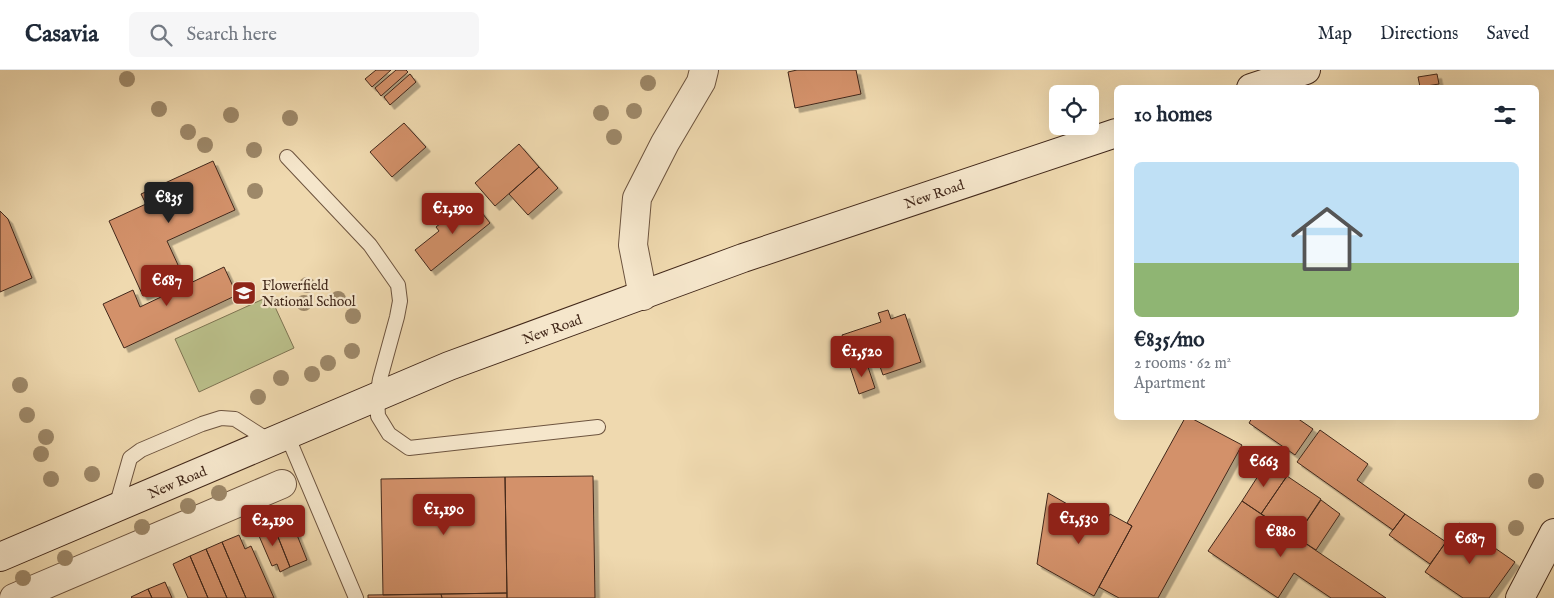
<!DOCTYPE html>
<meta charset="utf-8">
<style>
:root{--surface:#fff;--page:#f6f6f7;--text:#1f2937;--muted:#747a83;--line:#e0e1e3;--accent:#8f2418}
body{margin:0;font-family:"IM FELL English",serif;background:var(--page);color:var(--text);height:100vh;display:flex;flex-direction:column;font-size:19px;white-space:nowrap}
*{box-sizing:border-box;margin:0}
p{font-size:16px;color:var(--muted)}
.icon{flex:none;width:28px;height:28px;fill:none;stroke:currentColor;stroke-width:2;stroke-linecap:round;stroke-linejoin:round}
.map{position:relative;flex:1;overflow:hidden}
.side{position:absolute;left:1114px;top:15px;width:425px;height:335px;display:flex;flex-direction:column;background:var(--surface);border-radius:8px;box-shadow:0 5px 20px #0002}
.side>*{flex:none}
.controls{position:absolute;left:1049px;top:15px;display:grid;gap:10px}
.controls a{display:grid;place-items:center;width:50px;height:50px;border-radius:8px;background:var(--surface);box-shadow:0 5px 20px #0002;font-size:25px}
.price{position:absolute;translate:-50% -42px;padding:0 11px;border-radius:5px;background:var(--accent);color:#fff;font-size:16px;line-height:32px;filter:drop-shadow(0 1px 2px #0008)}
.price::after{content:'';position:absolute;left:50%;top:30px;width:15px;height:11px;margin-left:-8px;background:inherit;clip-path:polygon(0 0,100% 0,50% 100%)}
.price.on{background:#222;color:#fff}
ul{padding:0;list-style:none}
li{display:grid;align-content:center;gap:10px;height:265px;padding:0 20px}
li+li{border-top:1px solid var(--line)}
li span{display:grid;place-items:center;height:155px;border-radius:8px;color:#555}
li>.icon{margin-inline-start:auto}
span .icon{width:90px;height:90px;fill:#fffc;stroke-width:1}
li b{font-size:21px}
h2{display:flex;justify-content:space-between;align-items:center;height:60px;padding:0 20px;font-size:21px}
header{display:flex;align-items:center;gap:30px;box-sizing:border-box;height:70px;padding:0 25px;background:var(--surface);border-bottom:1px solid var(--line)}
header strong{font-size:24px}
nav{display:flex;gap:28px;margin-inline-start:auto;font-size:18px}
.search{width:350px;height:45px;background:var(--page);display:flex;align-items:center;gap:12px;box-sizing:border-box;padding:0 18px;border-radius:8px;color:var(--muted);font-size:19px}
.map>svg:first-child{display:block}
</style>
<header>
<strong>Casavia</strong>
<div class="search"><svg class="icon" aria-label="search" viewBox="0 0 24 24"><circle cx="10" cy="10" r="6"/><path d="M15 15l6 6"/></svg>Search here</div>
<nav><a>Map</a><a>Directions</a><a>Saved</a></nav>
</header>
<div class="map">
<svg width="1554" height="528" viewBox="0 0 1554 528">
<defs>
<filter id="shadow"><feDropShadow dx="4.5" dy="4.5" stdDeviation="0" flood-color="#0004"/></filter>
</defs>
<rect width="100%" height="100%" fill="#efd9af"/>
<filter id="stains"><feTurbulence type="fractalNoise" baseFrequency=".004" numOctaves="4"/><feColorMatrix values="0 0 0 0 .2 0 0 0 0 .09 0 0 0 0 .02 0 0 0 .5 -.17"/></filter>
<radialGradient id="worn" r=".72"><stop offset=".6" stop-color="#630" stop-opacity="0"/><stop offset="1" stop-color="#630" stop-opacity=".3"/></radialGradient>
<path fill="#babf8a" stroke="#7e7452" d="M270,226l24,52 -95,44 -24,-53z"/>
<path fill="#d3916b" stroke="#42281a" filter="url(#shadow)" d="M376,0h15l-19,17 -7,-8z
M396,0h10l2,2 -27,24 -6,-8z
M797,0h59l5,24 -66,14 -7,-36z
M410,4l6,8 -26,23 -6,-8z
M1437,4l2,10 -19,3 -2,-10z
M404,53l22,24 -34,30 -22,-25z
M519,74l20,23 -44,39 -20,-23z
M213,91l22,49 -68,31 17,37 -41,18 -34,-75 37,-17 -5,-10z
M539,97l19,21 -30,27 -19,-21z
M471,129l19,24 -59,48 -16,-21 24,-19 -3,-4z
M0,141l8,8 24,59 -32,14z
M224,197l13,28 -113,53 -21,-44 30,-14 7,17z
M888,240l3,9 14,-5 16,48 -38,13 -9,-25 -24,8 -8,-23 39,-13 -3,-9z
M866,291l9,27 -16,6 -9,-27z
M1185,348h6l51,27 -84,153h-39l-20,-11 33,-61 -5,-3z
M1252,348h45l16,11 -18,26 -46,-32z
M1320,360l48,34 -11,16 48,34 -12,16 -96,-68z
M1267,392l20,14 -26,38 -19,-13z
M593,406l2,122h-88l-2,-121z
M1287,406l34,23 -25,38 -35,-23z
M505,407l2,116 -124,2 -2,-116z
M1048,423l56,32 6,-11 22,12 -38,70 -57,-32z
M1321,430l19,14 -24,36 -20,-13z
M1242,431l54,36 90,61h-55l-37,-25 -16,25 -70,-47z
M1405,444l41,28 -16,22 -41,-29z
M289,445l18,45 -17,7 -18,-45z
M272,452l18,45 -10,5 -3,-8 -5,2 -16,-37z
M1459,453l56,39 -26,36h-26l-38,-26z
M239,465l6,14 6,-3 23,52h-28l-24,-56z
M222,472l24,56h-19l-21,-49z
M206,479l21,49h-19l-18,-42z
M190,486l18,42h-20l-15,-34z
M165,512l7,16h-20l-4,-9z
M148,519l4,9h-20l-1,-1z
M507,523v5h-65l-1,-4z
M441,524l1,4h-74v-3z"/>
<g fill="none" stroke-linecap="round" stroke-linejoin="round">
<defs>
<path id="lane" d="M287,87l83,88 28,40 2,16 -3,16 -17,62 -3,18 1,19 11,18 20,14 189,-21
M287,365l69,163
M116,437l14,-49 11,-8 61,-26 19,-6 14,1 36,23"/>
<path id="street" d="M643,226l-10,-51 4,-47 28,-55 36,-61 3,-12
M14,528l268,-114"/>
<path id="secondary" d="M1251,18l55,-18
M0,487l449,-191 294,-108 373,-125
M1520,528l34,-65"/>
</defs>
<use href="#lane" stroke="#6d543f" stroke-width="16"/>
<use href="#street" stroke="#6d543f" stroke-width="30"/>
<use href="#secondary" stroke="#42281a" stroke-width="30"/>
<use href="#lane" stroke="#f5e6cb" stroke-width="14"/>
<use href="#street" stroke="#f5e6cb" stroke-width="28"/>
<use href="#secondary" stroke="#f5e6cb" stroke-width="28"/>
</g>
<g fill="#9d8869">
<circle cx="127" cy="9" r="8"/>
<circle cx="648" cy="13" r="8"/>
<circle cx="159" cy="39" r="8"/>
<circle cx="634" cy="41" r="8"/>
<circle cx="601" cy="43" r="8"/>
<circle cx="231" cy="45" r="8"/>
<circle cx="290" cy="48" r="8"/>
<circle cx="188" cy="62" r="8"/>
<circle cx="614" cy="67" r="8"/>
<circle cx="205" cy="75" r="8"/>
<circle cx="254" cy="80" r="8"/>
<circle cx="255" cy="121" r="8"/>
<circle cx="307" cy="215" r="8"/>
<circle cx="338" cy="229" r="8"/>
<circle cx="304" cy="233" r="8"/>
<circle cx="353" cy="246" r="8"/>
<circle cx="352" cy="281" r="8"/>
<circle cx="328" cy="293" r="8"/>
<circle cx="312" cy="304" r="8"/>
<circle cx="281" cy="308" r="8"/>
<circle cx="20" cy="315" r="8"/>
<circle cx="258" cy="327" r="8"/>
<circle cx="27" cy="345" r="8"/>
<circle cx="46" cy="367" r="8"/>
<circle cx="41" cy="384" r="8"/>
<circle cx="92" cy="404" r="8"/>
<circle cx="51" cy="409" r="8"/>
<circle cx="1536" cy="411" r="8"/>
<circle cx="219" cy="423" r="8"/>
<circle cx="188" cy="436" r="8"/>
<circle cx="142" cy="457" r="8"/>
<circle cx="1516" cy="458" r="8"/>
<circle cx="65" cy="488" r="8"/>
<circle cx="23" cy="508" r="8"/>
</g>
<defs>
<symbol id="school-square" viewBox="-11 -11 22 22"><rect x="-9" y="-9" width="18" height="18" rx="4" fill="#8f2418" stroke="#f5e6cb"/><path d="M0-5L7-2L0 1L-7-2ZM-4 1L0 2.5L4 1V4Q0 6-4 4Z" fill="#fff"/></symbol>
</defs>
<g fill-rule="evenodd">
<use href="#school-square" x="230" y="209" width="28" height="28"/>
</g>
<g text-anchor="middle" stroke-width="4.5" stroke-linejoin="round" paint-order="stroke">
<g font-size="14" fill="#42281a" stroke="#f5e6cb">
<text transform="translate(934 124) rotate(-19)" y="5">New Road</text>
<text transform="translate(552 259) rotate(-20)" y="5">New Road</text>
<text transform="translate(177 412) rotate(-23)" y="5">New Road</text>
</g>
<g font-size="14" fill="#42281a" stroke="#f5e6cb" text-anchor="start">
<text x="262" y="220">Flowerfield<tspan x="262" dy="16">National School</tspan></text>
</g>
</g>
<rect width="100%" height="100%" filter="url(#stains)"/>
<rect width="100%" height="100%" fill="url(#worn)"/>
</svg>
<div class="controls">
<a><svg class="icon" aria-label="locate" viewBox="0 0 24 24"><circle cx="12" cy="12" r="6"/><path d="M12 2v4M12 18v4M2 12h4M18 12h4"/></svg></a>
</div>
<b class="price on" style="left:169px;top:154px">€835</b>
<b class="price" style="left:453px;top:165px">€1,190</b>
<b class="price" style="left:167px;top:237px">€687</b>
<b class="price" style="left:862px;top:308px">€1,520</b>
<b class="price" style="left:1264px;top:418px">€663</b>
<b class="price" style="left:444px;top:466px">€1,190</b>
<b class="price" style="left:1079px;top:475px">€1,530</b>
<b class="price" style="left:273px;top:477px">€2,190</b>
<b class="price" style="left:1281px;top:488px">€880</b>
<b class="price" style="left:1470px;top:495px">€687</b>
<section class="side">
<h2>10 homes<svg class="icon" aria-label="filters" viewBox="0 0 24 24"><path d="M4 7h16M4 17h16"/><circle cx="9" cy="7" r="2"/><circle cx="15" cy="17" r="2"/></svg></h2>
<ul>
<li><span style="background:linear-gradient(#bfe0f5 65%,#8fb573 0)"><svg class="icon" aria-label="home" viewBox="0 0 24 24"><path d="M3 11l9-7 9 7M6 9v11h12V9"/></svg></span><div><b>€835/mo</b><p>2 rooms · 62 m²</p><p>Apartment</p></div></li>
</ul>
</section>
</div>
